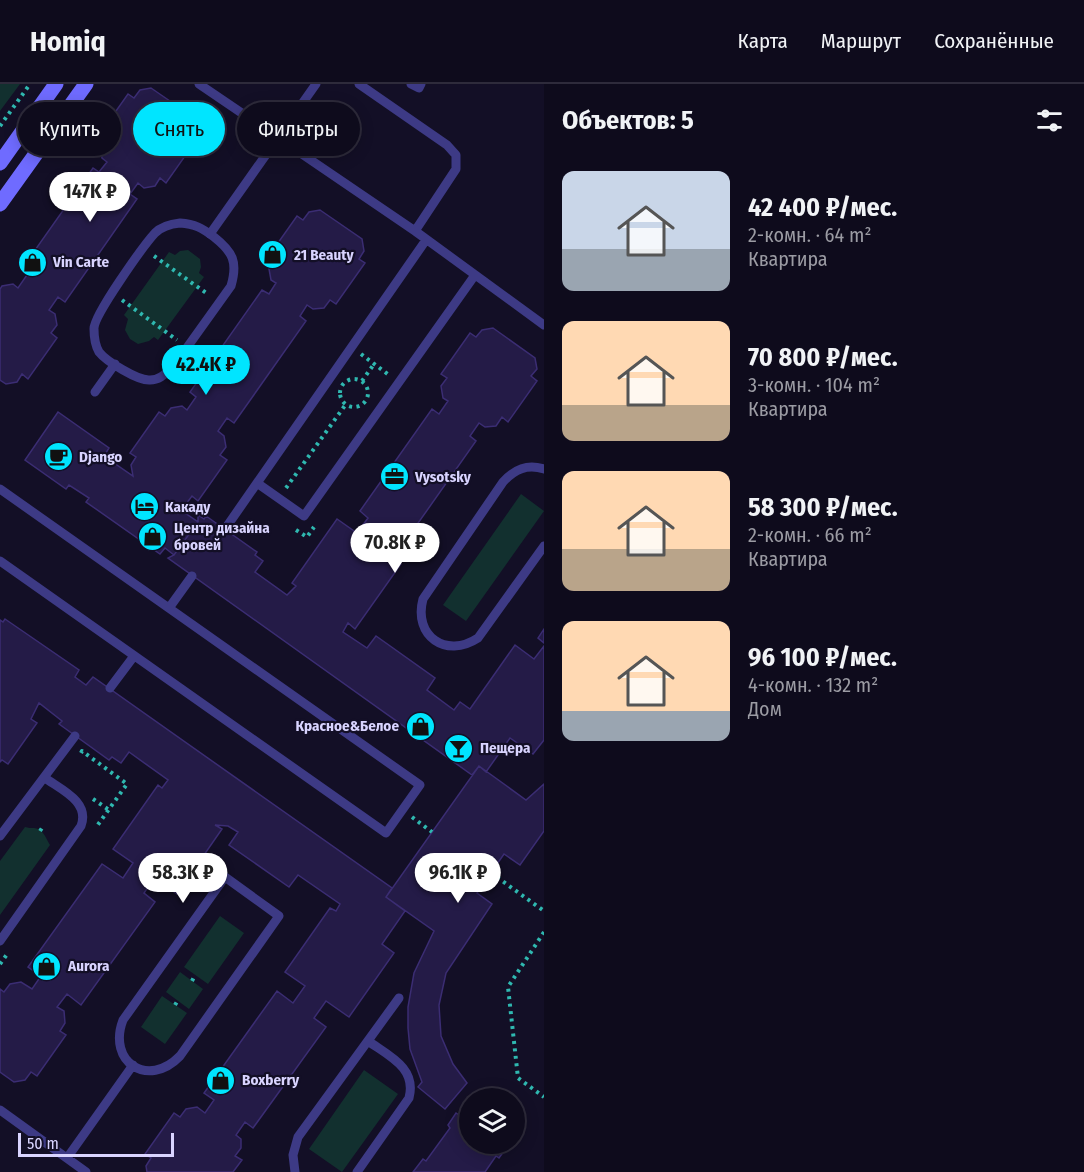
<!DOCTYPE html>
<html lang="ru">
<meta charset="utf-8">
<style>
:root{--surface:#0e0b1c;--page:#171425;--text:#f1f3f6;--muted:#9b9ba3;--line:#2e2b3b;--accent:#00e5ff}
body{margin:0;font-family:"Fira Sans Condensed",sans-serif;background:var(--page);color:var(--text);height:100vh;display:flex;flex-direction:column;font-size:22px;white-space:nowrap}
*{box-sizing:border-box;margin:0}
p{font-size:20px;color:var(--muted)}
.icon{flex:none;width:33px;height:33px;fill:none;stroke:currentColor;stroke-width:2;stroke-linecap:round;stroke-linejoin:round}
.map{position:relative;flex:1;overflow:hidden}
.side{display:flex;flex-direction:column;background:var(--surface);width:540px}
.side>*{flex:none}
.banner{position:absolute;left:18px;top:18px;width:435px;height:54px;display:flex;gap:12px}
.buttons{position:absolute;left:459px;top:1004px;display:grid;gap:12px}
.buttons a{display:grid;place-items:center;width:66px;height:66px;border-radius:50%;background:var(--surface);box-shadow:0 3px 15px #0003,0 0 0 2px var(--line);font-size:30px}
.scale{position:absolute;left:18px;bottom:15px;width:156px;box-sizing:border-box;padding-left:6px;border:3px solid #d9d4ff;border-top:0;font-size:16px;line-height:21px;white-space:nowrap;color:#d9d4ff;-webkit-text-stroke:4px #130f26;paint-order:stroke}
.price{position:absolute;translate:-50% -51px;padding:0 14px;border-radius:21px;background:#fff;color:#222;font-size:20px;line-height:39px;filter:drop-shadow(0 2px 3px #0008)}
.price::after{content:'';position:absolute;left:50%;top:36px;width:18px;height:14px;margin-left:-9px;background:inherit;clip-path:polygon(0 0,100% 0,50% 100%)}
.price.on{background:var(--accent);color:#111}
ul{padding:0;list-style:none}
li{display:flex;align-items:center;gap:18px;height:150px;padding:0 18px}
li span{display:grid;place-items:center;flex:none;width:168px;height:120px;border-radius:12px;color:#555}
li>.icon{margin-inline-start:auto}
span .icon{width:72px;height:72px;fill:#fffc;stroke-width:1}
li b{font-size:26px}
h2{display:flex;justify-content:space-between;align-items:center;height:72px;padding:0 18px;font-size:26px}
.chip{padding:0 21px;border-radius:27px;background:var(--surface);box-shadow:0 3px 15px #0003,0 0 0 2px var(--line);font-size:21px;line-height:54px}
.chip.on{background:var(--accent);color:#111}
header{display:flex;align-items:center;gap:36px;box-sizing:border-box;height:84px;padding:0 30px;background:var(--surface);border-bottom:2px solid var(--line)}
header strong{font-size:28px}
nav{display:flex;gap:33px;margin-inline-start:auto;font-size:21px}
main{display:flex;flex:1;min-height:0}
.map>svg:first-child{display:block}
</style>
<header>
<strong>Homiq</strong>
<nav><a>Карта</a><a>Маршрут</a><a>Сохранённые</a></nav>
</header>
<main>
<div class="map">
<svg width="544" height="1088" viewBox="0 0 544 1088">
<rect width="100%" height="100%" fill="#130f26"/>
<path fill="#12302f" d="M0,0h20l-20,27z
M188,166l12,9 1,8 -2,6 5,4 -46,63 -4,-3 -5,4 -11,3 -8,-5 -5,-9 3,-11 -4,-4 45,-63 6,3 5,-4z
M521,410l23,17 -78,110 -23,-16z
M25,743c3,1 6,1 9,1 10,1 12,11 16,17l-50,70v-54z
M220,832l24,17 -36,51 -24,-17z
M180,888l23,17 -14,20 -23,-17z
M162,912l25,17 -22,31 -24,-17z
M364,986l34,24 -56,78 -33,-23z"/>
<path fill="#241b47" stroke="#3b2d73" stroke-width="1.5" d="M151,4l42,29 2,12 -6,8 6,5 -29,41 -6,-5 -5,8 -11,2 -6,-5 -8,11 7,5 -72,103 -7,-5 -9,13 6,4 2,11 -6,8 6,5 -29,41 -6,-5 -5,8 -11,2 -6,-4v-91l2,-3 11,-2 5,4 9,-13 -6,-5 72,-102 6,4 8,-10 -5,-4 -2,-11 5,-8 -6,-4 29,-41 6,4 6,-8z
M320,126l42,29 2,12 -5,8 6,4 -29,41 -6,-4 -6,8 -11,1 -6,-4 -7,11 6,5 -72,102 -7,-5 -9,13 6,5 2,11 -6,8 7,5 -29,41 -6,-5 -6,8 -11,2 23,16 -24,33 -9,-7 -5,6 -74,-52 3,-4 -20,-13 -3,4 -41,-29 33,-48 51,36 -5,8 29,20 -2,-11 5,-8 -6,-4 29,-41 6,4 6,-8 11,-2 5,4 9,-13 -6,-5 72,-102 7,4 7,-11 -5,-3 -2,-11 5,-8 -6,-4 29,-41 6,4 6,-8z
M493,244l42,30 2,11 -6,7 6,5 -29,41 -6,-5 -6,9 -11,1 -6,-4 -9,13 6,5 -72,102 -14,-9 -11,15 22,15 -46,65 -7,-6 -5,9 24,16 9,-12 59,42 -8,12 27,20 6,-8 10,7 45,-64 19,14 10,-13v94l-11,14 -23,-16 -24,34 -7,-6 -7,9 -304,-217 6,-3 24,-33v-7l6,4 2,-3 51,36 -2,3 8,6 -8,11 32,23 9,-9 -4,-3 45,-64 20,14 11,-15 -8,-7 72,-102 7,5 9,-13 -5,-3 -2,-12 6,-8 -6,-4 29,-41 6,4 6,-7z
M5,535l74,51 -4,7 11,8 7,-8 299,211 -6,9 19,14 -23,33 12,9 -45,64 -23,-16 -12,17 12,9 -73,101 -8,-6 -9,13 5,4v9l-6,8 7,4 -9,12h-86l-1,-6 5,-8 -6,-4 29,-41 6,4 6,-8 11,-2 8,6 9,-13 -10,-7 73,-102 16,12 12,-17 -20,-14 45,-64 6,3 4,-7 -42,-29 -9,12 -60,-42 9,-13 -10,-6 -13,-1 7,4 -45,65 -23,-16 -10,15 11,9 -74,103 -14,-11 -10,13 7,4 1,12 -5,8 6,4 -29,41 -6,-4 -6,8 -11,2 -14,-10v-83l4,3 6,-8 11,-2 11,7 9,-13 -13,-9 74,-103 21,14 10,-15 -20,-14 45,-64 4,3 6,-8 -39,-28 -8,11 -9,-6 -3,3 -50,-36 3,-3 -23,-18 -8,16 6,4 -29,41 -6,-4 -2,2v-142l3,2z
M544,545v14l-6,-5z
M479,682l47,34 18,-16v47l-24,34 -16,-11 -27,39 15,11 -46,69 -7,32 2,31 12,28 14,19 -22,26 -27,-22 4,-5 -12,-33 -2,-21v-21l6,-34 20,-42 -48,-34z
M468,1025l2,34h31l5,5 -7,10 -3,-2 -11,16h-72l10,-13 3,2 24,-33 -2,-3 8,-12 6,4z"/>
<g fill="none" stroke-linecap="round" stroke-linejoin="round">
<path stroke="#2fb8b0" stroke-width="4" stroke-dasharray="3 4.5" stroke-linecap="butt" d="M0,42l30,-42
M154,172l55,39
M122,216l55,40
M361,270l28,21
M340 309a14 14 0 1 1 28 0a14 14 0 1 1-28 0Z
M362,297l12,-17
M286,404l60,-84
M296,446l11,7 7,-10
M81,669l1,-2 45,33 -30,42
M93,715l16,11
M412,733l20,15
M40,747l2,-3
M491,789l53,38
M544,848l-36,55 10,91 26,19
M0,880l8,-11
M192,897l3,-6
M175,921l3,-5"/>
<path stroke="#3d3a85" stroke-width="9" d="M199,0l216,147 129,94
M359,0l88,61 9,10v14l-41,62
M411,0l8,4 2,-4
M180,139c15,1 22,5 34,14 19,15 24,25 17,49l-58,81c-7,6 -13,13 -23,13 -12,1 -44,-19 -51,-28 -4,-7 -5,-15 -5,-23 -1,-13 50,-84 61,-96 7,-7 15,-9 25,-10z
M95,308l20,-28
M544,385c-17,-5 -29,0 -41,13l-80,117c-10,37 23,60 55,39l66,-92
M257,399l47,33 171,-241
M0,405l420,296 -34,48 -386,-272
M225,445l201,-289
M169,524l23,-32
M110,604l24,-32
M0,752l75,-100
M225,793l54,39 -99,140c-32,33 -73,6 -57,-36z
M0,857l81,-115c9,-24 -19,-36 -36,-48
M0,1026l86,62
M67,1074l66,-93
M295,1088l-2,-17 5,-18 101,-139
M357,1088l52,-74c8,-30 -20,-42 -41,-57"/>
<path stroke="#6f6bff" stroke-width="15" d="M0,79l56,-79
M0,120l86,-120"/>
<path stroke="#3d3a85" stroke-width="9" d="M210,150l106,-150"/>
</g>
<defs>
<symbol id="shop-disc" viewBox="-11 -11 22 22"><circle r="9.5" fill="#00e5ff" stroke="#130f26"/><path d="M-5-2.5h2.3a2.7 3.5 0 0 1 5.4 0H5L5.5 6h-11ZM-1.5-2.5h3a1.5 2.3 0 0 0-3 0Z" fill="#111"/></symbol>
<symbol id="cafe-disc" viewBox="-11 -11 22 22"><circle r="9.5" fill="#00e5ff" stroke="#130f26"/><path d="M-5.5-4.5H6V0H3Q3 3.5 0 3.5H-2.5Q-5.5 3.5-5.5 0ZM3-3.2v2h1.7v-2ZM-6 4.5H4V6H-6Z" fill="#111"/></symbol>
<symbol id="office-disc" viewBox="-11 -11 22 22"><circle r="9.5" fill="#00e5ff" stroke="#130f26"/><path d="M-6-3h4V-5.5h4V-3h4V5H-6ZM-1-4.5V-3h2v-1.5ZM-6 0V1H6V0Z" fill="#111"/></symbol>
<symbol id="hotel-disc" viewBox="-11 -11 22 22"><circle r="9.5" fill="#00e5ff" stroke="#130f26"/><path d="M-6-4.5h1.5V1H6V5H4.5V3h-9V5H-6ZM-4 0a1.8 1.8 0 1 1 3.6 0ZM.5 0V-2.5h3Q6-2.5 6 0Z" fill="#111"/></symbol>
<symbol id="bar-disc" viewBox="-11 -11 22 22"><circle r="9.5" fill="#00e5ff" stroke="#130f26"/><path d="M-6-5H6L.8 .8V4.5H3.5V6h-7V4.5H-.8V.8Z" fill="#111"/></symbol>
</defs>
<g fill-rule="evenodd">
<use href="#shop-disc" x="256" y="154" width="33" height="33"/>
<use href="#shop-disc" x="16" y="162" width="33" height="33"/>
<use href="#cafe-disc" x="42" y="356" width="33" height="33"/>
<use href="#office-disc" x="378" y="376" width="33" height="33"/>
<use href="#hotel-disc" x="128" y="406" width="33" height="33"/>
<use href="#shop-disc" x="136" y="436" width="33" height="33"/>
<use href="#shop-disc" x="404" y="626" width="33" height="33"/>
<use href="#bar-disc" x="442" y="648" width="33" height="33"/>
<use href="#shop-disc" x="30" y="866" width="33" height="33"/>
<use href="#shop-disc" x="204" y="980" width="33" height="33"/>
</g>
<g text-anchor="middle" stroke-width="4.5" stroke-linejoin="round" paint-order="stroke">
<g font-size="15" font-weight="bold" fill="#d9d4ff" stroke="#130f26" text-anchor="start">
<text x="294" y="176">21 Beauty</text>
<text x="53" y="183">Vin Carte</text>
<text x="79" y="378">Django</text>
<text x="415" y="398">Vysotsky</text>
<text x="165" y="428">Какаду</text>
<text x="174" y="449">Центр дизайна<tspan x="174" dy="17">бровей</tspan></text>
<text x="399" y="647" text-anchor="end">Красное&amp;Белое</text>
<text x="480" y="669">Пещера</text>
<text x="68" y="887">Aurora</text>
<text x="242" y="1001">Boxberry</text>
</g>
</g>
</svg>
<div class="buttons">
<a><svg class="icon" aria-label="layers" viewBox="0 0 24 24"><path d="M12 4l9 5-9 5-9-5zM3 14l9 5 9-5"/></svg></a>
</div>
<div class="scale">50 m</div>
<b class="price" style="left:90px;top:139px">147K ₽</b>
<b class="price on" style="left:206px;top:312px">42.4K ₽</b>
<b class="price" style="left:395px;top:490px">70.8K ₽</b>
<b class="price" style="left:183px;top:820px">58.3K ₽</b>
<b class="price" style="left:458px;top:820px">96.1K ₽</b>
<div class="banner">
<a class="chip">Купить</a>
<a class="chip on">Снять</a>
<a class="chip">Фильтры</a>
</div>
</div>
<section class="side">
<h2>Объектов: 5<svg class="icon" aria-label="filters" viewBox="0 0 24 24"><path d="M4 7h16M4 17h16"/><circle cx="9" cy="7" r="2"/><circle cx="15" cy="17" r="2"/></svg></h2>
<ul>
<li><span style="background:linear-gradient(#c9d6e8 65%,#9aa5b1 0)"><svg class="icon" aria-label="home" viewBox="0 0 24 24"><path d="M3 11l9-7 9 7M6 9v11h12V9"/></svg></span><div><b>42 400 ₽/мес.</b><p>2-комн. · 64 m²</p><p>Квартира</p></div></li>
<li><span style="background:linear-gradient(#ffd9b3 70%,#b9a48a 0)"><svg class="icon" aria-label="home" viewBox="0 0 24 24"><path d="M3 11l9-7 9 7M6 9v11h12V9"/></svg></span><div><b>70 800 ₽/мес.</b><p>3-комн. · 104 m²</p><p>Квартира</p></div></li>
<li><span style="background:linear-gradient(#ffd9b3 65%,#b9a48a 0)"><svg class="icon" aria-label="home" viewBox="0 0 24 24"><path d="M3 11l9-7 9 7M6 9v11h12V9"/></svg></span><div><b>58 300 ₽/мес.</b><p>2-комн. · 66 m²</p><p>Квартира</p></div></li>
<li><span style="background:linear-gradient(#ffd9b3 75%,#9aa5b1 0)"><svg class="icon" aria-label="home" viewBox="0 0 24 24"><path d="M3 11l9-7 9 7M6 9v11h12V9"/></svg></span><div><b>96 100 ₽/мес.</b><p>4-комн. · 132 m²</p><p>Дом</p></div></li>
</ul>
</section>
</main>
